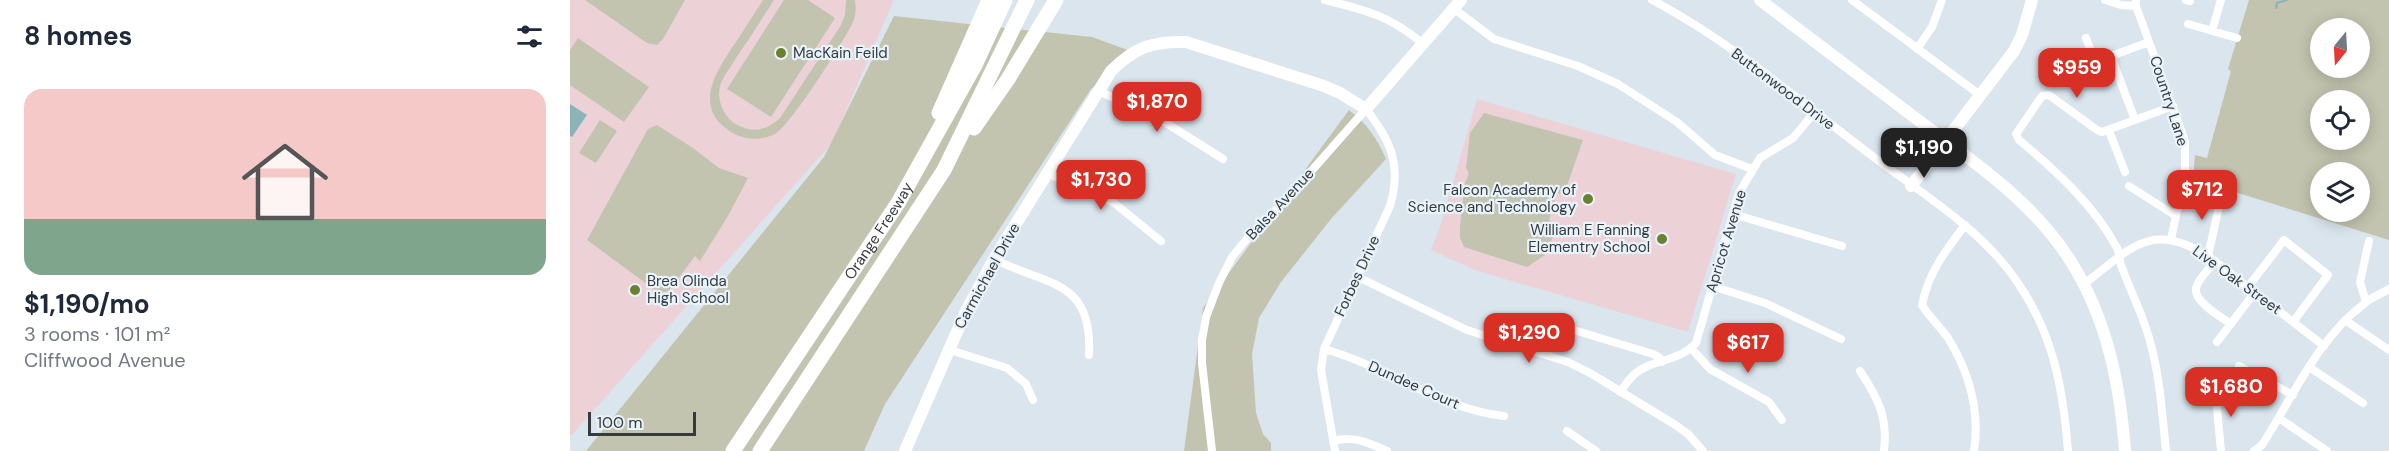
<!DOCTYPE html>
<meta charset="utf-8">
<style>
:root{--surface:#fff;--page:#f6f6f7;--text:#1f2937;--muted:#747a83;--line:#e0e1e3;--accent:#d93025}
body{margin:0;font-family:"DM Sans",sans-serif;background:var(--page);color:var(--text);height:100vh;display:flex;flex-direction:column;font-size:22px;white-space:nowrap}
*{box-sizing:border-box;margin:0}
p{font-size:20px;color:var(--muted)}
.icon{flex:none;width:33px;height:33px;fill:none;stroke:currentColor;stroke-width:2;stroke-linecap:round;stroke-linejoin:round}
.map{position:relative;flex:1;overflow:hidden}
.drawer{display:flex;flex-direction:column;background:var(--surface);width:570px}
.drawer>*{flex:none}
.needle{width:39px;rotate:198deg}
.buttons{position:absolute;left:1740px;top:18px;display:grid;gap:12px}
.buttons a{display:grid;place-items:center;width:60px;height:60px;border-radius:50%;background:var(--surface);box-shadow:0 3px 15px #0003;font-size:30px}
.scale{position:absolute;left:18px;bottom:15px;width:108px;box-sizing:border-box;padding-left:6px;border:3px solid #363a3d;border-top:0;font-size:16px;line-height:21px;white-space:nowrap;color:#363a3d;-webkit-text-stroke:4px #e8f3fb;paint-order:stroke}
.price{position:absolute;translate:-50% -51px;padding:0 14px;border-radius:12px;background:var(--accent);color:#fff;font-size:20px;line-height:39px;filter:drop-shadow(0 2px 3px #0008)}
.price::after{content:'';position:absolute;left:50%;top:36px;width:18px;height:14px;margin-left:-9px;background:inherit;clip-path:polygon(0 0,100% 0,50% 100%)}
.price.selected{background:#222;color:#fff}
ul{padding:0;list-style:none}
li{display:grid;align-content:center;gap:12px;height:318px;padding:0 24px}
li+li{border-top:2px solid var(--line)}
li span{display:grid;place-items:center;height:186px;border-radius:18px;color:#555}
li>.icon{margin-inline-start:auto}
span .icon{width:108px;height:108px;fill:#fffc;stroke-width:1}
li b{font-size:26px}
h2{display:flex;justify-content:space-between;align-items:center;height:72px;padding:0 24px;font-size:26px}
main{display:flex;flex:1;min-height:0}
.map>svg:first-child{display:block}
</style>
<main>
<section class="drawer">
<h2>8 homes<svg class="icon" aria-label="filters" viewBox="0 0 24 24"><path d="M4 7h16M4 17h16"/><circle cx="9" cy="7" r="2"/><circle cx="15" cy="17" r="2"/></svg></h2>
<ul>
<li><span style="background:linear-gradient(#f6c9c9 70%,#7fa58c 0)"><svg class="icon" aria-label="home" viewBox="0 0 24 24"><path d="M3 11l9-7 9 7M6 9v11h12V9"/></svg></span><div><b>$1,190/mo</b><p>3 rooms · 101 m²</p><p>Cliffwood Avenue</p></div></li>
</ul>
</section>
<div class="map">
<svg width="1819" height="451" viewBox="0 0 1819 451">
<rect width="100%" height="100%" fill="#dae5ee"/>
<path fill="#ecd2d7" d="M0,0h324l-62,143 -262,294z
M907,99l259,75 -48,158 -211,-61 -46,-21 10,-26z"/>
<path fill="#c2c4af" fill-rule="evenodd" d="M15,0h100l-22,39 -6,6 -10,-2z
M193,0h11c-12,19 -25,39 -38,58 -5,9 -13,18 -16,28 -4,17 6,35 22,41 14,6 28,1 38,-9l61,-93 4,-10 1,-15h9c1,8 1,15 -2,22 -8,18 -63,104 -78,112 -14,7 -31,6 -44,-2 -40,-25 -14,-62 5,-90 9,-14 18,-28 27,-42z
M214,0h24l27,18 -64,99 -44,-28z
M1679,0h140v240l-196,-61 2,-24 12,3 24,-87 -3,-2zM1750,28h40v40h-40zM1750,100h40v40h-40zM1750,172h40v40h-40z
M324,16l198,21 44,16 -45,36 -206,315 -21,47h-278l238,-294z
M8,38l71,49 -25,35 -54,-37v-35z
M779,110c18,14 28,28 37,49l-55,60 -50,63 -22,36 -7,36 4,59 7,21 8,9v8h-87l19,-143z
M914,113l99,27 -19,54 -7,-1 -8,27 7,5 -8,28 -21,14 -63,-20 -4,-9v-12l5,-43 4,-9 -3,-6 4,-35z
M30,120l17,11 -21,32 -17,-10z
M87,125l36,23 26,20 29,10 -20,38 -28,45 -5,-5 -26,35 -10,2 -72,-53 61,-111z"/>
<path fill="#8bb4b8" d="M0,104l17,11 -15,22 -2,-1z"/>
<g fill="none" stroke-linecap="round" stroke-linejoin="round">
<path stroke="#8bb4b8" stroke-width="2" d="M1706,8l1,-5 10,-3"/>
<path stroke="#fff" stroke-width="8" d="M755,0c41,10 65,16 97,43
M1082,0c78,41 149,102 219,155 51,39 111,74 147,128 36,53 45,106 50,168
M1282,0l128,95
M1535,0l16,5 15,1
M1566,0v6l49,135v33l-14,65
M1616,0l4,1
M883,8l41,31 84,27 40,18 59,38 38,33 37,14
M1618,24l49,14
M1642,31l9,-31
M1516,38l9,24 54,-20
M1347,49l15,-22 10,-27
M1541,56l24,64
M528,91l54,23 71,45
M1539,131l16,41
M477,173l66,29 48,39
M1559,186l47,30
M1163,214l109,32
M1395,225c-19,25 -37,48 -43,80 7,12 18,21 26,33 21,34 32,73 26,113
M1638,256l14,-63
M424,259c52,27 99,19 95,96
M1645,261c-6,8 -17,18 -19,27 -3,13 25,29 35,36
M788,277l109,53 101,32 22,11 84,51 14,10 15,17
M1514,284c47,-35 65,-64 124,-28l116,90
M1142,286l53,17 76,36
M1678,287l36,-47 44,35 -35,47
M1796,302l-6,-20 9,-41
M1775,320l44,30
M1007,331l76,23 6,3 3,5
M1647,342l38,-50
M1121,348l19,21 59,33 13,18
M377,349l60,19 19,16 7,16
M754,349c62,17 116,60 180,67
M1669,366l54,29
M1739,367l54,36
M1290,371c18,27 28,46 24,80
M1645,387l6,64
M1050,392c6,-8 11,-17 20,-22 18,-11 41,-10 56,-27l43,-150 21,-35 33,-20 21,-25
M1709,418l48,33
M997,431l29,20
M763,441c20,-6 36,2 54,10
M642,451l-10,-88v-23l4,-23 13,-34 13,-26 18,-22 34,-33 82,-93c25,32 36,56 24,97l-66,143 -3,21 14,81
M1596,451c-4,-38 -6,-76 -17,-113 -7,-25 -19,-48 -28,-73 -2,-5 -1,-12 -4,-17 -22,-42 -63,-79 -98,-108l-3,-6 26,-38 7,-1 48,35 5,2 71,-26
M1684,451l8,-6c31,-48 56,-107 103,-142 7,-6 16,-9 24,-14"/>
<path stroke="#fff" stroke-width="12" d="M1190,0c54,41 108,82 162,123 56,42 114,81 151,142 35,57 47,121 52,186
M1341,186l103,-135 8,-16 10,-35
M335,451l61,-140 28,-52 117,-188c24,-24 42,-30 75,-29l138,44 16,7 26,16 95,-109"/>
<g stroke="#fff" stroke-width="15">
<path d="M369,113l50,-113"/>
<path d="M404,128l34,-49 48,-79"/>
<path id="s1" d="M163,451l165,-248 77,-138 30,-65"/>
<path d="M190,451l184,-281 83,-170"/>
</g>
</g>
<g fill="#6a8132" stroke="#e8f3fb" stroke-width="2">
<circle cx="211" cy="53" r="6"/>
<circle cx="1018" cy="199" r="6"/>
<circle cx="1092" cy="239" r="6"/>
<circle cx="65" cy="290" r="6"/>
</g>
<g text-anchor="middle" stroke-width="4.5" stroke-linejoin="round" paint-order="stroke">
<g font-size="15" fill="#363a3d" stroke="#e8f3fb" text-anchor="start">
<text x="223" y="58">MacKain Feild</text>
<text x="1006" y="195" text-anchor="end">Falcon Academy of<tspan x="1006" dy="17">Science and Technology</tspan></text>
<text x="1080" y="235" text-anchor="end">William E Fanning<tspan x="1080" dy="17">Elementry School</tspan></text>
<text x="77" y="286">Brea Olinda<tspan x="77" dy="17">High School</tspan></text>
</g>
<g font-size="15" fill="#363a3d" stroke="#e8f3fb">
<text transform="translate(1213 89) rotate(37)" y="5">Buttonwood Drive</text>
<text transform="translate(1599 101) rotate(72)" y="5">Country Lane</text>
<text transform="translate(710 204) rotate(-47)" y="5">Balsa Avenue</text>
<text dy="5" stroke="none"><textPath href="#s1" startOffset="264">Orange Freeway</textPath></text>
<text transform="translate(1156 241) rotate(-73)" y="5">Apricot Avenue</text>
<text transform="translate(417 276) rotate(-61)" y="5">Carmichael Drive</text>
<text transform="translate(787 276) rotate(-65)" y="5">Forbes Drive</text>
<text transform="translate(1667 280) rotate(36)" y="5">Live Oak Street</text>
<text transform="translate(844 385) rotate(24)" y="5">Dundee Court</text>
</g>
</g>
</svg>
<div class="buttons">
<a><svg class="needle" viewBox="-14 -14 28 28"><path d="M0-13l5 13h-10z" fill="#e53935"/><path d="M0 13l5-13h-10z" fill="#747a83"/></svg></a>
<a><svg class="icon" aria-label="locate" viewBox="0 0 24 24"><circle cx="12" cy="12" r="6"/><path d="M12 2v4M12 18v4M2 12h4M18 12h4"/></svg></a>
<a><svg class="icon" aria-label="layers" viewBox="0 0 24 24"><path d="M12 4l9 5-9 5-9-5zM3 14l9 5 9-5"/></svg></a>
</div>
<div class="scale">100 m</div>
<b class="price" style="left:1507px;top:99px">$959</b>
<b class="price" style="left:587px;top:133px">$1,870</b>
<b class="price selected" style="left:1354px;top:179px">$1,190</b>
<b class="price" style="left:531px;top:211px">$1,730</b>
<b class="price" style="left:1632px;top:221px">$712</b>
<b class="price" style="left:959px;top:364px">$1,290</b>
<b class="price" style="left:1178px;top:374px">$617</b>
<b class="price" style="left:1661px;top:418px">$1,680</b>
</div>
</main>
